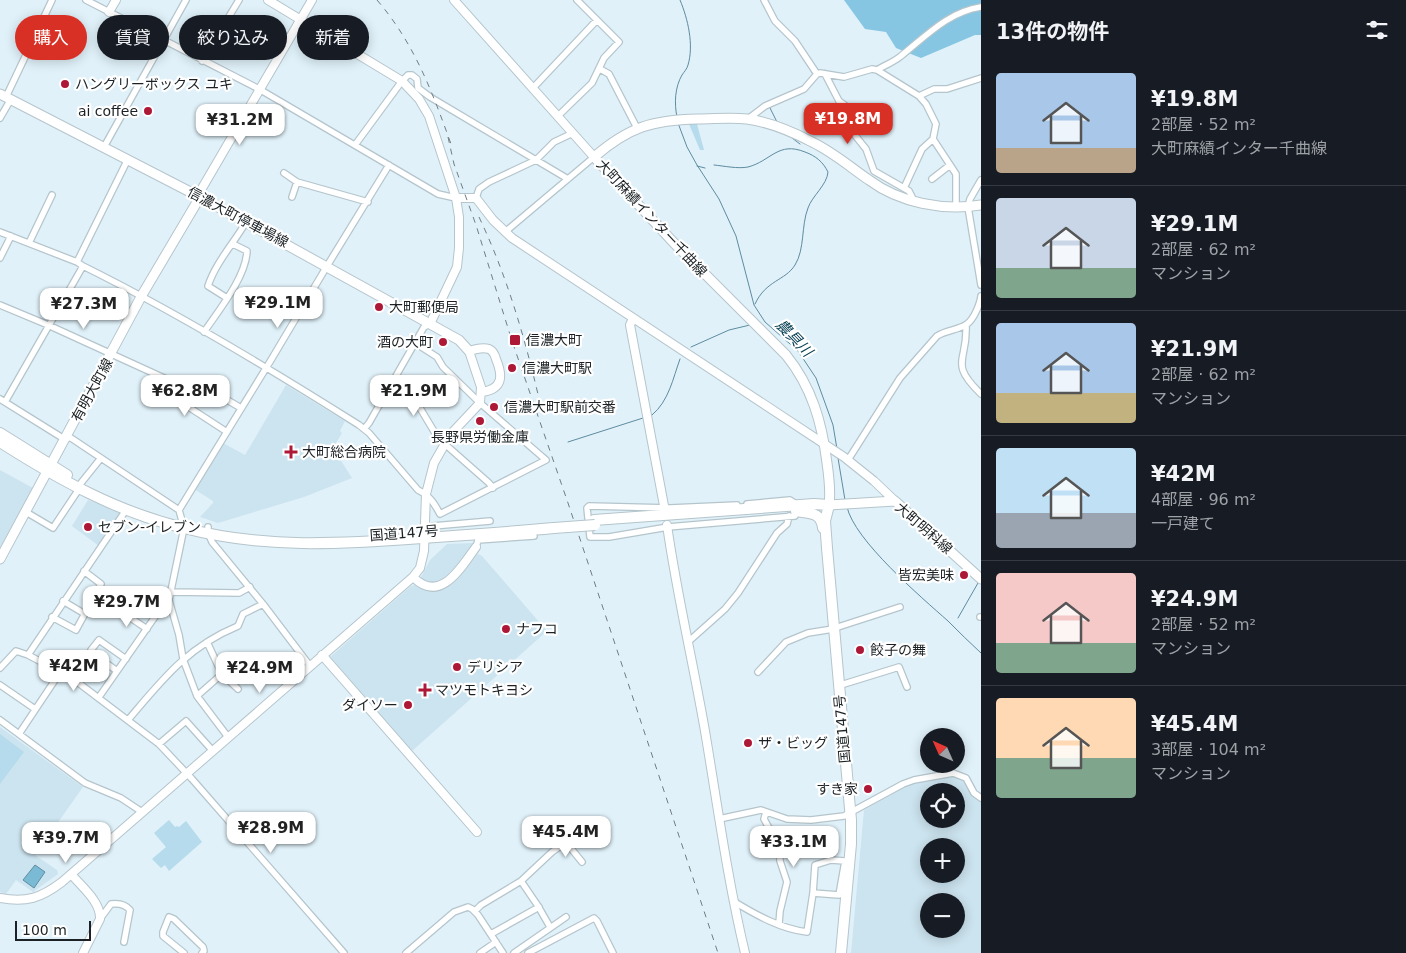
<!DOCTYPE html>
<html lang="ja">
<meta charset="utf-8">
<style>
:root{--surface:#171b24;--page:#20242c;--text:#f1f3f6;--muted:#9ea1a6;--line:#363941;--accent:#d93025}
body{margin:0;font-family:"DejaVu Sans","Noto Sans JP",sans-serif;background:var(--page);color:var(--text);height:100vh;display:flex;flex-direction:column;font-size:19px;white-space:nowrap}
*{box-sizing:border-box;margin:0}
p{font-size:16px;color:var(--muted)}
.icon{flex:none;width:28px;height:28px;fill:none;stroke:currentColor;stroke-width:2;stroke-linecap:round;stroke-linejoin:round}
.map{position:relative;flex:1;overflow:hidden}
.drawer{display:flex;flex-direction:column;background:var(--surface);width:425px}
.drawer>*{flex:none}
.banner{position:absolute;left:15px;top:15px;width:475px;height:45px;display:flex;gap:10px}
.needle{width:32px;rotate:315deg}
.buttons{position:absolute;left:920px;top:728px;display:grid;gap:10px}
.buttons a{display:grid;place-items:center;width:45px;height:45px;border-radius:50%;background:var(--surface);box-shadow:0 2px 12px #0003;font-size:25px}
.scale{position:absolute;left:15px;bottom:12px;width:76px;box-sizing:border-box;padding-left:5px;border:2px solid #1b2124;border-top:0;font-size:14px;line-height:18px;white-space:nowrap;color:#1b2124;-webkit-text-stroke:4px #fff;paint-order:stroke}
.price{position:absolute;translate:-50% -42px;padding:0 11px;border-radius:10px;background:#fff;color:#222;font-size:16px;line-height:32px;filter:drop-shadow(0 1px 2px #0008)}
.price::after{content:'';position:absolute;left:50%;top:30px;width:15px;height:11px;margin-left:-8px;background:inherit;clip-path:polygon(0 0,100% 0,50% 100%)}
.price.active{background:var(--accent);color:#fff}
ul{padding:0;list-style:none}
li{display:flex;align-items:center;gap:15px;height:125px;padding:0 15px}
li+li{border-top:1px solid var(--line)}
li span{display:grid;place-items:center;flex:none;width:140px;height:100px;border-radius:5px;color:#555}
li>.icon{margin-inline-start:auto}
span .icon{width:60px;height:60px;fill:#fffc;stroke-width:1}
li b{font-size:21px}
h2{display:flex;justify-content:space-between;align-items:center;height:60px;padding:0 15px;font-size:21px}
.chip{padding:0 18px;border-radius:22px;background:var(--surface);box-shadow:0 2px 12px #0003;font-size:18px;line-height:45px}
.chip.active{background:var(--accent);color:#fff}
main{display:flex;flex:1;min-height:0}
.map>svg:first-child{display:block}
</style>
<main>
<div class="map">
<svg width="981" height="953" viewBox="0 0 981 953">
<rect width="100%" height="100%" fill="#e0f1f9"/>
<path fill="#cce4ef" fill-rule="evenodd" d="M286,385l59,36 -5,10 2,2 -9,15 19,30 -48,19 -86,26 -18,-6 13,-14v-2l-19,-12 29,-46 22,12z
M0,470l33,18 -33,60z
M88,500l34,13 -23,33 -27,-20z
M473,543v3l-13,16 -18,18 -12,3 -10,-4 10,-19 17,-16z
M478,554l4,2 65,75 -135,120 -62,-69 -20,-25 81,-71 4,-1 9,5 6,1 16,-4 27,-31z
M0,727l83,60 -48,68 22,15 1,4 -25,18 -17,-12 -10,14 -6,-2z
M945,775h11l8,4 11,19 6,3v152h-130l13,-143 49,-27zM929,791h27v28h-27zM929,846h27v28h-27zM929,901h27v28h-27z"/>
<path fill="#b5dbec" d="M689,124h8l7,26h-4z
M0,734l24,18 -24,32z
M169,820l6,7 2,-1 2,1 7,-6 16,21 -33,29 -4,-6 -4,3 -9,-9 14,-12 -12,-14z"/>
<path fill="#86c6e2" d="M844,0h137v35h-6l-54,23 -25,-10 -10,-16 -21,-3z"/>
<path fill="#7bbad5" stroke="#5e8ca0" d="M35,865l10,7 -11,16 -11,-8z"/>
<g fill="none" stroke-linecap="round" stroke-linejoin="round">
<path stroke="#5e8ca0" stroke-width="1" d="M806,63l7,11
M770,108l7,14
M677,117c-3,-14 -2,-30 5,-42 2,-3 5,-6 6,-10 6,-20 0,-46 -8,-65
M678,123l9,24 10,18 22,34 17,37 18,69 11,17 33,29 18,27 17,47 4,24
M792,138l8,6
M714,165c10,1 24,4 34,2 23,-6 30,-26 57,-15 11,4 18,10 23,20 -1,13 -16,24 -20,36 -7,18 -3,41 -13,57 -10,16 -29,15 -40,39
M697,166l8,2
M691,347l38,-17 21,-5
M652,415c17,-14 21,-37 28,-56
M568,442l75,-24
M838,458l7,42
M847,507c7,33 74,90 101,114 11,11 22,22 33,32
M958,618l20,-35"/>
<defs>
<path id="minor" d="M86,0l173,89 179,105 18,4
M764,0l11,21 20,20 22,33
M202,61l37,-61
M600,69l9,5 28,54
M877,70c8,-5 17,-8 24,-14 25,-20 47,-44 80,-49
M817,74l3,-1 24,4 28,-8 5,1 42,26 7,8 10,20 -3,15 -11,10 -18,39
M825,74l14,27 15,11 1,4 -1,18 12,15 8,22 35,20 5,10
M533,88l64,-68
M919,96l15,-7h13l34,-11
M6,97l46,-97
M558,116l34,-33 12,-25 15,-16 -42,-42
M0,118l11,-19
M748,119l17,-13 39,-17 13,-15
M933,139l23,35v33
M355,145l47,-64 6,-6h4l5,4 1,9 12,9 138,82
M104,147l82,-147
M284,173l13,9 71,20
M932,179l18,-14
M981,180l-11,19 -2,8 13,78
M292,197l5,-15
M476,198l3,-9 10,-7 47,-22 18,-18 19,-9
M0,232l77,30 6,4 -78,136
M505,232l89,-75
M29,243l23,-48
M0,258l11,-22
M77,262l51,-103
M83,266c95,47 186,102 276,159l10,8 49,57c12,6 16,13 22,24l106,-54 -66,-57 -37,-36 -6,-10 -22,-14
M227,298l-19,-12c8,-24 26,-43 38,-64
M0,305l48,20 116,53 53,16 24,14
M966,325c2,37 -18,37 15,69
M204,332c15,-22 42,-55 43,-81l-14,-7
M392,381l28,27 18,30 51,45 4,5
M193,387l-9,17 43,28
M0,399l61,38 10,1 108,72 5,18 -15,72 10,35 4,24 14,37 31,41
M364,429l5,-6 55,-96 6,-3
M848,460l52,-82 37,-42c9,-6 22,-6 30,-12 7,-5 13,-20 14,-28
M81,483l20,-25
M747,504l43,-4 6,4
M737,505l-67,3 -81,-2 -2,2 3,29h19l59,-10 127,-11 1,-5
M179,510l92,-150 56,-94 62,-101
M26,512l27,16 26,-39
M208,527v6l4,9 51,62 47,62
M426,531l7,-5 57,-5
M476,547l2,-7 56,-4
M171,592l68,1 11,-6
M63,601l22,13
M119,610l28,19
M52,617l24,13 25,-46 -17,-13
M980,617h1
M838,627l62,-20
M688,642l37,-33 13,-16 39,-60 10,-9 2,-8
M28,655l98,-145
M0,668l16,-17 12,4 44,23 87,66 33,35 152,174
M117,671l-25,-18 -1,-3 8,-10 27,19
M758,672l28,-30 22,-9 25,-4
M222,674l16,15
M844,684l55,-17 8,20
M0,685l35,24
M197,696l25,-22 -15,-32
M99,697l60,-86 10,-11
M0,720l85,63 36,15 21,14
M128,720c34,-40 59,-73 110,-94l5,-12 20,-10
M19,734l42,-63
M159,744l27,-23 26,29
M766,812l-2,7 15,27 1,15 7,21 -7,29 -1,13
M719,819l42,-9 26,9 24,1 33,-4 59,-32 11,-4 39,-7 13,5 8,15 7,5
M565,841l17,21
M521,881l17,25 12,21
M733,901c23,14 48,28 74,31l6,-39 2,-28 16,-5 14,1 -6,34 -26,-2
M475,911l6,-6 40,-24 31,-29 33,-23
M100,919l11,-15c7,-1 14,0 19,6l-6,32
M491,934l48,-27
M184,953l-21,-17v-4l6,-15 5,2 29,28 1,4 -2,2
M406,953l48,-41 14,-5 4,2 6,6 25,38
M480,953l16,-11
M514,953l52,-36
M528,953l66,-35 3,3 16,32"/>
<path id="tertiary" d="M268,0l134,81 17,18 10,17 27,82 3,19v31l-2,19 -27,57
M454,0l140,157
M109,12l7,-12
M200,197l1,-7 111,-190
M456,198h20l17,22 19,18 332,219 30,24 21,20
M633,318l-3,7 35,186
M667,525c10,71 27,141 39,212 12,72 22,145 39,216
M413,577c27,27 47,-8 63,-30
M322,655l155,177
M71,874c11,13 30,28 29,45l-17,34
M0,898c26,5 41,0 62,-16l351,-305 7,-9 4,-17 2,-57 8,-31 16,-28 30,-32 1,-16 -12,-36c6,-2 14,-4 20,-2 4,2 6,6 7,10 7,17 7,30 -14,33"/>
<path id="secondary" d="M0,94l200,103 259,143 10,11
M0,559l142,-264 58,-98"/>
<path id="primary" d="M981,205c-38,6 -81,-2 -112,-25 -19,-13 -36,-28 -57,-38 -19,-10 -43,-20 -65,-23 -16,-2 -33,0 -49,0 -46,1 -69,8 -104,38l80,86 112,112c26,32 36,68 41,108 2,14 4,28 2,42l66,-4 86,78"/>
<path id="trunk" d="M0,433l67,42
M0,442c58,37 117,70 184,86 81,21 156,16 238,10 44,-3 88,-6 132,-10
M829,505l-4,16 2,27 24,272v24l-10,109
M796,511c13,3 25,0 27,17
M594,520l220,-16 15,1"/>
</defs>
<use href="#minor" stroke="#b5c5cc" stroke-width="8"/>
<use href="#tertiary" stroke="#b5c5cc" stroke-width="10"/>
<use href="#secondary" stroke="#b5c5cc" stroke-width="11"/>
<use href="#primary" stroke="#b5c5cc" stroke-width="11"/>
<use href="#trunk" stroke="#b5c5cc" stroke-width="12"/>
<use href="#minor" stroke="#fff" stroke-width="5.5"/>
<use href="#tertiary" stroke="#fff" stroke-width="8"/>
<use href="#secondary" stroke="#fff" stroke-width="9"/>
<use href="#primary" stroke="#fff" stroke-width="9"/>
<use href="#trunk" stroke="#fff" stroke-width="10"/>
<path stroke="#727d82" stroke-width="1" stroke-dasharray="6 6" stroke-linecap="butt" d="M377,0c37,43 55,91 74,144
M448,137l6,27 22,61 36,116 56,162 150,450
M479,217c29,61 47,125 62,190"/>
<defs>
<path id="trunk-bridge" d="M554,528l41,-3"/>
</defs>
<use href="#trunk-bridge" stroke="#b5c5cc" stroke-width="12" stroke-linecap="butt"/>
<use href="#trunk-bridge" stroke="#fff" stroke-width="10"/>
</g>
<g fill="#ad1837" stroke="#fff" stroke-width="2">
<circle cx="65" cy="84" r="5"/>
<circle cx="148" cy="111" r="5"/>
<circle cx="379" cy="307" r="5"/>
<rect x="509" y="334" width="12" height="12" rx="2.5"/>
<circle cx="443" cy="342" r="5"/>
<circle cx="512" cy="368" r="5"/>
<circle cx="494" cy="407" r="5"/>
<circle cx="480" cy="421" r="5"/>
<path d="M288.5 444.5h5v5h5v5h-5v5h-5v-5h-5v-5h5z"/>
<circle cx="88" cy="527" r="5"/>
<circle cx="964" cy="575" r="5"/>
<circle cx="506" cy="629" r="5"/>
<circle cx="860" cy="650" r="5"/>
<circle cx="457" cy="667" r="5"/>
<path d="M422.5 682.5h5v5h5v5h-5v5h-5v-5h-5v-5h5z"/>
<circle cx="408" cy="705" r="5"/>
<circle cx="748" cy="743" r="5"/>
<circle cx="868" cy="789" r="5"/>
</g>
<g text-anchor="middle" stroke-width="4.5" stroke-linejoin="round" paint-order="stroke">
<g font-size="14" fill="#1b2124" stroke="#fff" text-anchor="start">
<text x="75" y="89">ハングリーボックス ユキ</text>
<text x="138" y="116" text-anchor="end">ai coffee</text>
<text x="389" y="312">大町郵便局</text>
<text x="526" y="345">信濃大町</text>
<text x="433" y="347" text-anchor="end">酒の大町</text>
<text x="522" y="373">信濃大町駅</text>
<text x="504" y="412">信濃大町駅前交番</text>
<text x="480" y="442" text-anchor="middle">長野県労働金庫</text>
<text x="302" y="457">大町総合病院</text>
<text x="98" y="532">セブン-イレブン</text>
<text x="954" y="580" text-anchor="end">皆宏美味</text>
<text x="516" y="634">ナフコ</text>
<text x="870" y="655">餃子の舞</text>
<text x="467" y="672">デリシア</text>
<text x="435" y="695">マツモトキヨシ</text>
<text x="398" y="710" text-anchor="end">ダイソー</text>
<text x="758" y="748">ザ・ビッグ</text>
<text x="858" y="794" text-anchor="end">すき家</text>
</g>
<g font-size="14" fill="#1b2124" stroke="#fff">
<text transform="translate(238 217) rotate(28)" y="5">信濃大町停車場線</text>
<text transform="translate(652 218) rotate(47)" y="5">大町麻績インター千曲線</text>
<text transform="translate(92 390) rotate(-61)" y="5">有明大町線</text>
<text transform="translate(924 528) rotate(41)" y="5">大町明科線</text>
<text transform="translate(404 533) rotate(-4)" y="5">国道147号</text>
<text transform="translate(842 729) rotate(-95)" y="5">国道147号</text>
</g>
<g font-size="15" font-style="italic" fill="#084054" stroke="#fff">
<text transform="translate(794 338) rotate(46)" y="5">農具川</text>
</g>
</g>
</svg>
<div class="buttons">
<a><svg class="needle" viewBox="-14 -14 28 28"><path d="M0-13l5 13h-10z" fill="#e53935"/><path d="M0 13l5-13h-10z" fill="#9ea1a6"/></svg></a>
<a><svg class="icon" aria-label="locate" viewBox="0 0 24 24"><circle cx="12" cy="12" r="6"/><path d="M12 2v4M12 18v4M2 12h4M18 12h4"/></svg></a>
<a>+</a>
<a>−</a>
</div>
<div class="scale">100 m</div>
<b class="price active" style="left:848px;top:145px">¥19.8M</b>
<b class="price" style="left:240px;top:146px">¥31.2M</b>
<b class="price" style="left:278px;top:329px">¥29.1M</b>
<b class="price" style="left:84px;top:330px">¥27.3M</b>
<b class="price" style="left:185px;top:417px">¥62.8M</b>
<b class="price" style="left:414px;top:417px">¥21.9M</b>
<b class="price" style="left:127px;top:628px">¥29.7M</b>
<b class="price" style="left:74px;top:692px">¥42M</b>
<b class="price" style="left:260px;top:694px">¥24.9M</b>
<b class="price" style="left:271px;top:854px">¥28.9M</b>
<b class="price" style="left:566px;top:858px">¥45.4M</b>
<b class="price" style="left:66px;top:864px">¥39.7M</b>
<b class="price" style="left:794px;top:868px">¥33.1M</b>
<div class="banner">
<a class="chip active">購入</a>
<a class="chip">賃貸</a>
<a class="chip">絞り込み</a>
<a class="chip">新着</a>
</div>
</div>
<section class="drawer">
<h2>13件の物件<svg class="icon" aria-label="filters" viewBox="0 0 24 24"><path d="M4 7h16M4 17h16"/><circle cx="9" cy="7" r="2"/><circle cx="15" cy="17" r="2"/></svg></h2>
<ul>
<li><span style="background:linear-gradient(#a9c7e8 75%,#b9a48a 0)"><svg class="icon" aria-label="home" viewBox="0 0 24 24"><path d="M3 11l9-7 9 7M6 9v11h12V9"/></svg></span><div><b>¥19.8M</b><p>2部屋 · 52 m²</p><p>大町麻績インター千曲線</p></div></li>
<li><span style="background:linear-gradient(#c9d6e8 70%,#7fa58c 0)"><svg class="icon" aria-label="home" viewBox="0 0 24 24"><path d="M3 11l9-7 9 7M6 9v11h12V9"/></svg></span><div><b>¥29.1M</b><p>2部屋 · 62 m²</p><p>マンション</p></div></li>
<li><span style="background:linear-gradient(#a9c7e8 70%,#c2b280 0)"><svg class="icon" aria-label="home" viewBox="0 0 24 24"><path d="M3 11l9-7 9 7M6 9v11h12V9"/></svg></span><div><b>¥21.9M</b><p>2部屋 · 62 m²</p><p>マンション</p></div></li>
<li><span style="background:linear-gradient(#bfe0f5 65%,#9aa5b1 0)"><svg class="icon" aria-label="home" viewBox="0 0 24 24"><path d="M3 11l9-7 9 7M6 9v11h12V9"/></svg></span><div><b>¥42M</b><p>4部屋 · 96 m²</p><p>一戸建て</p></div></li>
<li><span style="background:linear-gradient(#f6c9c9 70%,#7fa58c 0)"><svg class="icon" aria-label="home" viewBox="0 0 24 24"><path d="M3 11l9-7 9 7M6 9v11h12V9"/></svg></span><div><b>¥24.9M</b><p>2部屋 · 52 m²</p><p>マンション</p></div></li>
<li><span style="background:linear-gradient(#ffd9b3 60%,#7fa58c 0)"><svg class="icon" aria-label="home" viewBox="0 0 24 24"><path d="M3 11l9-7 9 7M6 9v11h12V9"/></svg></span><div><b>¥45.4M</b><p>3部屋 · 104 m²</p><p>マンション</p></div></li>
</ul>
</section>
</main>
